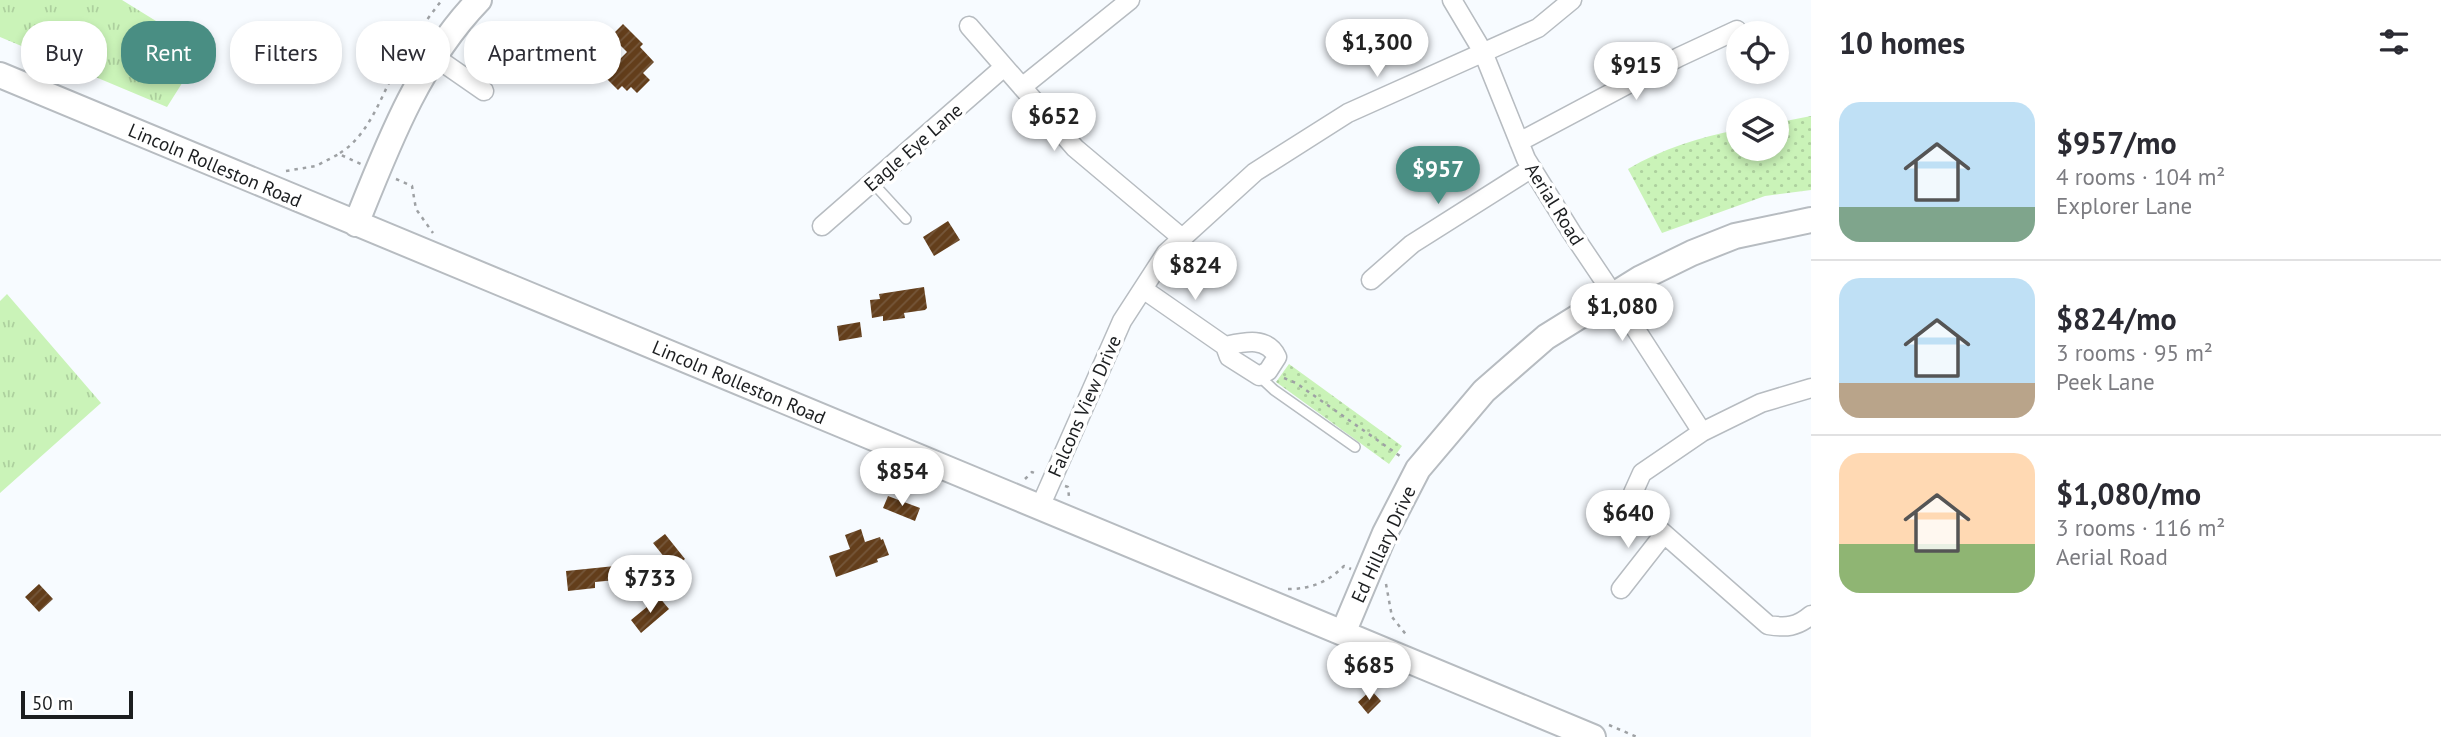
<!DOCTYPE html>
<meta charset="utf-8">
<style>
:root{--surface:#fff;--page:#f2f2f3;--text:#2b2b33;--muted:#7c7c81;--line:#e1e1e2;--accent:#498e83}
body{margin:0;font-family:"PT Sans",sans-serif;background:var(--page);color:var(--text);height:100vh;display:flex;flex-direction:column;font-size:26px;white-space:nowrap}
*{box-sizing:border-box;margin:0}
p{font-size:23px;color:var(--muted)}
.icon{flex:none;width:38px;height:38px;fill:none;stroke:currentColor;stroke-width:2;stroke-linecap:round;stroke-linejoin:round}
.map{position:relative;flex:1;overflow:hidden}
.side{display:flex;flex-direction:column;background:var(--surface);width:630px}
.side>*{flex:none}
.top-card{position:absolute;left:21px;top:21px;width:665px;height:63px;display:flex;gap:14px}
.buttons{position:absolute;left:1726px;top:21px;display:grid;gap:14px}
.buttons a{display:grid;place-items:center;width:63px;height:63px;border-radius:50%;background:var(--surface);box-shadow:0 4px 10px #0003;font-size:35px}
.scale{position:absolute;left:21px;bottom:18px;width:112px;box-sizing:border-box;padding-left:7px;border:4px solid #1c1e20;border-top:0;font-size:19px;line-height:24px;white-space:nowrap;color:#1c1e20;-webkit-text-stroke:5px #fff;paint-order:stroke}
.price{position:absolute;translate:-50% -60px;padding:0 16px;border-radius:24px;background:#fff;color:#222;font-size:23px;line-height:46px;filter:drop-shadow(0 2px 4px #0008)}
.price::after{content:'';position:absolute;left:50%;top:42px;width:21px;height:16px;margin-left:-10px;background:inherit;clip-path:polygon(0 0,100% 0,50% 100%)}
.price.current{background:var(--accent);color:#fff}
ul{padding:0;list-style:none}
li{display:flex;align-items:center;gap:21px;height:175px;padding:0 28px}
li+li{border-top:2px solid var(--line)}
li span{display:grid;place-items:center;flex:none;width:196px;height:140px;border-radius:21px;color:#555}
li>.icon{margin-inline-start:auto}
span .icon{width:84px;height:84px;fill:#fffc;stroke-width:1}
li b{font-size:30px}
h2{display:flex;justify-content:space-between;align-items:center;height:84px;padding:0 28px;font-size:30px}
.pill{padding:0 24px;border-radius:28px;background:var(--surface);box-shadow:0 4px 10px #0003;font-size:24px;line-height:63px}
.pill.current{background:var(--accent);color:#fff}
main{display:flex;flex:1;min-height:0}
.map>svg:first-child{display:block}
</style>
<main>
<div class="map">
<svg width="1811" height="737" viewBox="0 0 1811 737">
<defs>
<pattern id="grass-tufts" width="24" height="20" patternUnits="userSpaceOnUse" patternTransform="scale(1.75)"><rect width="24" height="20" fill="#caf3b8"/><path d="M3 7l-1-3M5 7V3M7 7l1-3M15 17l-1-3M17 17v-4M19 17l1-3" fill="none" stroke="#add09e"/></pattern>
<pattern id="park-dots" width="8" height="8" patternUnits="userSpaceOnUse" patternTransform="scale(1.75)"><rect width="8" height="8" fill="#caf3b8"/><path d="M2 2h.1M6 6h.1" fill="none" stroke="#add09e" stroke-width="1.8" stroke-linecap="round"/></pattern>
<pattern id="building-hatch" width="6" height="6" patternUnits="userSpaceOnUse" patternTransform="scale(1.75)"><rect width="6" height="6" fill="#633e1b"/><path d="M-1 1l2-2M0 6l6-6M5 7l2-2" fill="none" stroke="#75573b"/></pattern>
</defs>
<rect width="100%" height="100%" fill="#f7fbff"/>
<path fill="url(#grass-tufts)" d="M0,0h122l81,50 -36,57 -167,-70z
M7,294l94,109 -101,90v-192z"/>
<path fill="url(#park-dots)" d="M1811,116v74l-46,6 -103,37 -34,-64c34,-20 71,-32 110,-39v19h38v-26z
M1289,364l113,82 -13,18 -113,-82z"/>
<path fill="url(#building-hatch)" d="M623,24l20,20 -3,3 14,15 -11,11 7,7 -13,13 -6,-6 -4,4 -5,-5 -4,4 -12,-12 9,-8 -3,-3 15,-15 -16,-16z
M948,221l12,19 -26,16 -11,-19z
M924,287l3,21 -2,2 -21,3 1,5 -22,3v-5l-11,2 -2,-18 10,-1 -1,-5z
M860,322l2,15 -23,4 -2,-15z
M888,496l32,12 -5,13 -32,-13z
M861,529l4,13 15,-5 1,3 2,-1 6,16 -12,4 1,3 -42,15 -7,-21 21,-7 -5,-14z
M665,534l20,25 -12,9 -20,-25z
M615,566l1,14 -21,2v6l-27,3 -2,-20z
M39,584l14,15 -14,13 -14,-15z
M659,597l10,12 -28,24 -10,-13z
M1371,690l10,11 -13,13 -10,-12z"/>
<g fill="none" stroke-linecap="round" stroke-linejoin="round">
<defs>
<path id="lane" d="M872,182l34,37
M1259,376l15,14 81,57"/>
<path id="street" d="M1452,0l31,52 43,107 46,74 41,61 89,138
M969,26l106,122 107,90
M435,57l49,34
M1022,87l108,-87
M1519,142l160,-85 58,-27
M822,226l182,-159
M1371,280l41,-36 120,-76
M1143,289l82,57 4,11 30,19 9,-5 9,-14c-10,-21 -33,-15 -52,-11
M1811,388l-50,15 -59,29 -60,41 -9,20 4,17 131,115c18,3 29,2 43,-10
M1040,507l82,-186 44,-68 89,-81 93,-59 190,-85 34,-28
M1621,589l43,-55"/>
<path id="secondary" d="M0,75l1593,662
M356,224c32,-80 63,-162 123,-224
M1343,633l42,-100 33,-64 66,-78 62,-54 95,-59 51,-25 43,-17 76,-16"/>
</defs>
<use href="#lane" stroke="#b7bcc1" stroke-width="12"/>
<use href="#street" stroke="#b7bcc1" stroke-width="21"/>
<use href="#secondary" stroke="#b7bcc1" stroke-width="28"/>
<path stroke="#9ea1a4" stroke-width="2.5" stroke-dasharray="3.5 5" stroke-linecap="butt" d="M340,153c31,-19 44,-64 61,-95 12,-20 27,-40 41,-58
M286,171l30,-5 23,-12 22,10
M396,179l16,7 4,23 17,24
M1284,378l12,5 104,73
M1025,479l7,-7 4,2
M1065,486l3,1 1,10
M1386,584l6,33 16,20
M1288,589c23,0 40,-7 56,-23l7,3
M1609,725l28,12"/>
<use href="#lane" stroke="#fff" stroke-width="9"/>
<use href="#street" stroke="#fff" stroke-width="18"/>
<use href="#secondary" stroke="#fff" stroke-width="24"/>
</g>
<g text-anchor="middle" stroke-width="7" stroke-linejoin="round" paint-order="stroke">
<g font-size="19" fill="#1c1e20" stroke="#fff">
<text transform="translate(913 147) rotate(-41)" y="7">Eagle Eye Lane</text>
<text transform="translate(215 165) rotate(23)" y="7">Lincoln Rolleston Road</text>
<text transform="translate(1555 204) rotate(58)" y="7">Aerial Road</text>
<text transform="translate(739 382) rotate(23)" y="7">Lincoln Rolleston Road</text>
<text transform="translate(1084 406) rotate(-66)" y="7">Falcons View Drive</text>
<text transform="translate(1383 544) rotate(-65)" y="7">Ed Hillary Drive</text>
</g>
</g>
</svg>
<div class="buttons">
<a><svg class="icon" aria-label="locate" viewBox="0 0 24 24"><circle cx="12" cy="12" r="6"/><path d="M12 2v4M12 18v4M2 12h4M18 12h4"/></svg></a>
<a><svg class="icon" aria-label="layers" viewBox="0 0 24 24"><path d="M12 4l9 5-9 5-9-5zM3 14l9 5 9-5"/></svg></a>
</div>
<div class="scale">50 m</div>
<b class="price" style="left:1377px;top:79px">$1,300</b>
<b class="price" style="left:1636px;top:102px">$915</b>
<b class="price" style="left:1054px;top:153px">$652</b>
<b class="price current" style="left:1438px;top:206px">$957</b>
<b class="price" style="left:1195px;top:302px">$824</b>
<b class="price" style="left:1622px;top:343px">$1,080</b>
<b class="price" style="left:902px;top:508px">$854</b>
<b class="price" style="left:1628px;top:550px">$640</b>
<b class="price" style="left:650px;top:615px">$733</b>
<b class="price" style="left:1369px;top:702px">$685</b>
<div class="top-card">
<a class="pill">Buy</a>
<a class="pill current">Rent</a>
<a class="pill">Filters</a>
<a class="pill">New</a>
<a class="pill">Apartment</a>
</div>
</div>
<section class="side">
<h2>10 homes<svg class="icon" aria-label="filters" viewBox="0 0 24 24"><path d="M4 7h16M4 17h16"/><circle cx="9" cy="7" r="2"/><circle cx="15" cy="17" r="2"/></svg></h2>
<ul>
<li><span style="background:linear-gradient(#bfe0f5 75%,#7fa58c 0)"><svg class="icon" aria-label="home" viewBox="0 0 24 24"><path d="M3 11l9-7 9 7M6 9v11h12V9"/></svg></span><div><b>$957/mo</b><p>4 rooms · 104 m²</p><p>Explorer Lane</p></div></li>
<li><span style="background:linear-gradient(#bfe0f5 75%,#b9a48a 0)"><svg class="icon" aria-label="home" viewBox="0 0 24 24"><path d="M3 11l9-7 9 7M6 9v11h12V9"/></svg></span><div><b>$824/mo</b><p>3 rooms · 95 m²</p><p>Peek Lane</p></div></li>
<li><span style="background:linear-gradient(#ffd9b3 65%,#8fb573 0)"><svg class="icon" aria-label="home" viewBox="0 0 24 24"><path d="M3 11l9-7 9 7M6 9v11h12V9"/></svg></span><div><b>$1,080/mo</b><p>3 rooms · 116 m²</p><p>Aerial Road</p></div></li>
</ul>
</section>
</main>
